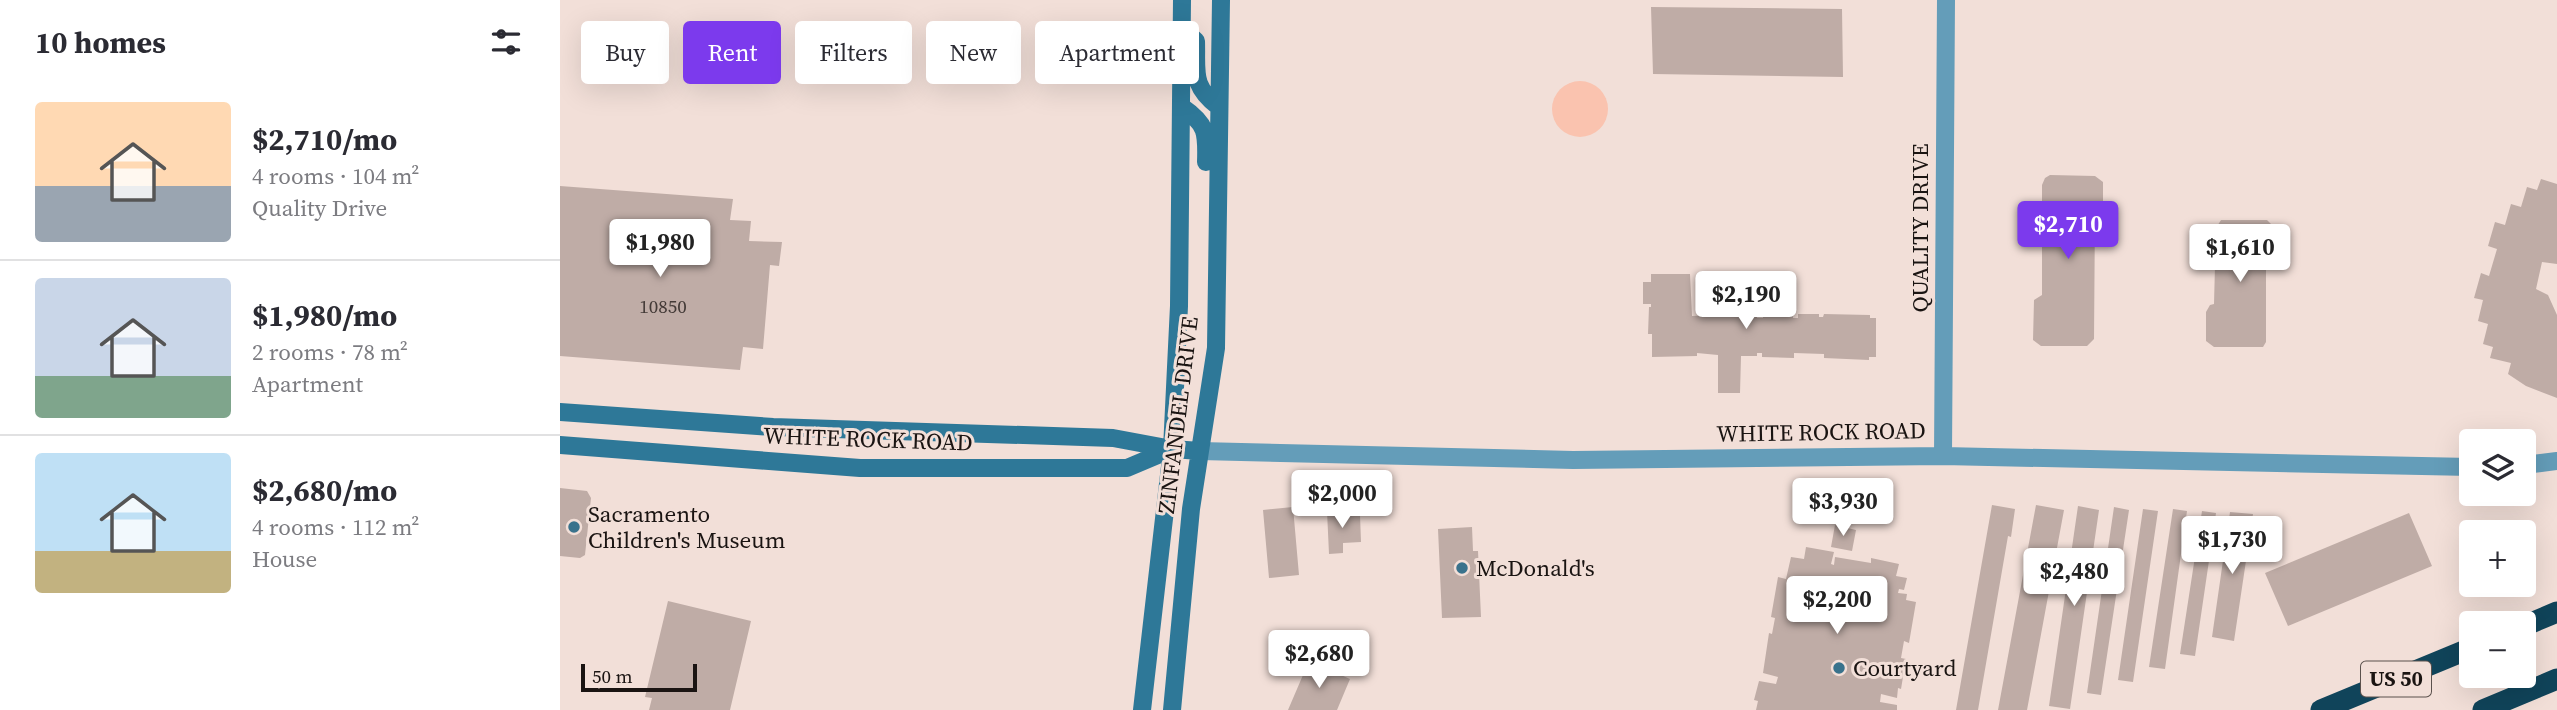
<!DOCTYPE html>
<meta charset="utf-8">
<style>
:root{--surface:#fff;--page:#f7f7f7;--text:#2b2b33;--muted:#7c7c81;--line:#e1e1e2;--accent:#7c3aed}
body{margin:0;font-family:"Source Serif 4",serif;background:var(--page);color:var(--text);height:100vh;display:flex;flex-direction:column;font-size:26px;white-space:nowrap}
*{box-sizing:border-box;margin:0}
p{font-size:23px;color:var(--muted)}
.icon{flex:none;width:38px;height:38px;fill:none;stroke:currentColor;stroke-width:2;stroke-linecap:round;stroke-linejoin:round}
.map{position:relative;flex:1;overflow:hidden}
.sheet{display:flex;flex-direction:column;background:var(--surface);width:560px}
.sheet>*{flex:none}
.hud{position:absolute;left:21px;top:21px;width:665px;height:63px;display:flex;gap:14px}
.buttons{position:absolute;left:1899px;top:429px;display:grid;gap:14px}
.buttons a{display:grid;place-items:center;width:77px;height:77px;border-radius:7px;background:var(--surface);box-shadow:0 7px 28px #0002;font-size:35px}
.scale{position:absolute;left:21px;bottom:18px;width:116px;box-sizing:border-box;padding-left:7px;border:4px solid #1a1412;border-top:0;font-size:19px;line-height:24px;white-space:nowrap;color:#1a1412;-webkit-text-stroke:5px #f2dfd8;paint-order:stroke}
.price{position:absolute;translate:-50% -60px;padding:0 16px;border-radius:7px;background:#fff;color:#222;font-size:23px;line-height:46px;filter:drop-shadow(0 2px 4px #0008)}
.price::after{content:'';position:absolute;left:50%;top:42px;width:21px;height:16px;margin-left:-10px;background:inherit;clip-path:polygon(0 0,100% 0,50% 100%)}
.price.current{background:var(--accent);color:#fff}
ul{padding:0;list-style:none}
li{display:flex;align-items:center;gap:21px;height:175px;padding:0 35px}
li+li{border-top:2px solid var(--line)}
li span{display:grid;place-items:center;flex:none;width:196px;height:140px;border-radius:7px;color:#555}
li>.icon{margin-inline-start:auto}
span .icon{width:84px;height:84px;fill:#fffc;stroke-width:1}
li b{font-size:30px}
h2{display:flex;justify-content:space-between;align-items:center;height:84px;padding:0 35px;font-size:30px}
.tag{padding:0 24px;border-radius:7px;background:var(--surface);box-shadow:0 7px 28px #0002;font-size:24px;line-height:63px}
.tag.current{background:var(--accent);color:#fff}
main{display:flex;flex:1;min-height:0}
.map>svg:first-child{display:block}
</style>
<main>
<section class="sheet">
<h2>10 homes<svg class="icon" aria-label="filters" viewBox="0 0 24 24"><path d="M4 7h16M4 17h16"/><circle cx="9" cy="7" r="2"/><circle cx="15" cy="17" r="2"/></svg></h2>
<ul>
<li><span style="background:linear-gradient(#ffd9b3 60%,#9aa5b1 0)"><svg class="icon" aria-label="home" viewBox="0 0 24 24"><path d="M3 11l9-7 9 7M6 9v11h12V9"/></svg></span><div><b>$2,710/mo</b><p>4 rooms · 104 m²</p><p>Quality Drive</p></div></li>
<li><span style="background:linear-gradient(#c9d6e8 70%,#7fa58c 0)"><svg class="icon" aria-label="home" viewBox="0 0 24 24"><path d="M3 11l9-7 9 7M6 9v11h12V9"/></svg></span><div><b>$1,980/mo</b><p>2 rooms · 78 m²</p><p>Apartment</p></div></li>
<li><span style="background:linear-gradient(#bfe0f5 70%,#c2b280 0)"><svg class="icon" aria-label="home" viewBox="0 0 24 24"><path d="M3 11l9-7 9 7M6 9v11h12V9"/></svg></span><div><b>$2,680/mo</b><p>4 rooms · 112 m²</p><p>House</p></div></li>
</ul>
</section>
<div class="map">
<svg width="1997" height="710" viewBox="0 0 1997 710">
<rect width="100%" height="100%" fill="#f2dfd8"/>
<path fill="#fac3af" d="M992 109a28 28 0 1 1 56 0a28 28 0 1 1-56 0Z"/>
<path fill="#bfaca6" d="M1091,7l191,2 1,68 -190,-3z
M1490,175l45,1 8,6v19l-8,9 -1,129 -7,7h-46l-8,-6 1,-40 8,-5v-110l3,-7z
M1981,179l16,5v80l-15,-2 -6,27 12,6 9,20v83l-31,-12 -18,-12 3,-11 -21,-5 3,-11 -10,-3 5,-20 -10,-3 5,-21 -9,-2 7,-25 8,3 8,-27 -9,-3 7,-24 10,3 6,-21 10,3 6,-20 10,3z
M0,186l173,13 -3,21 21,1 -2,20 33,1 -3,24 -9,-1 -7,84 -20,-2 -3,23 -180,-14z
M1661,220h46l8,8v19l-2,4 -7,3v88l-3,5h-49l-8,-6v-29l4,-7 4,-1 2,-76z
M1091,274h39l2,42 26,-1v-24h24v25h15v2h6v-3l30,1v2h5v-4h21v3h4l1,-3 46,1v3h6v39h-7v3l-45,-2v-4l-30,-1v5l-32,-1v-4h-5v3h-16l-1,37h-22v-38l-21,-2v3l-45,1v-23h-4l1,-27h2v-3h-8v-22h8z
M0,488l27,3 4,7 -6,57 -5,3 -20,-2z
M1432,505l23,4 -4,28 -3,-1 -30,174h-22z
M1476,505l28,5 -37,200h-29z
M1518,506l21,4 -29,199 -21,-3z
M733,507l6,68 -30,3 -6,-68z
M1554,507l15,3 -28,185 -14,-2z
M1583,509l15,2 -25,171 -15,-2z
M1613,509l14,2 -22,158 -16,-2z
M786,510v6l14,-1 1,27 -18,1v10l-14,1 -2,-43z
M1642,511l14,2 -21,143 -15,-2z
M1670,512l23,2 -19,127 -22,-4z
M1849,513l23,53 -144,60 -23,-53z
M1275,525l21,5 -4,21 -21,-4z
M912,527l1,24h5l3,66 -39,1 -4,-89z
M1246,547l28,5 -3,12 3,1 1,-8 36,6v-5l28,6 -3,12 11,2 -3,12 -5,-1 -1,4 9,1 -1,6 10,2 -7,41 -5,-2 -3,17 5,1 -5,30 -3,-1 -1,10 -16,-4 -1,8 17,3v5h-141l2,-9 -4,-1 5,-19 17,3 2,-7 -15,-4 6,-40 3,1 3,-16 -4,-1 7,-40 8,2 5,-22 13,2z
M108,601l83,20 -21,89h-81l3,-12 -7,-1z
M749,661l41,18 -13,31h-49z"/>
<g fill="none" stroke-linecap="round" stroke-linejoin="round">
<path stroke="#649db9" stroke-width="18" d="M640,451l373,9 370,-4 528,11
M1383,456l3,-456
M1964,465l33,-4"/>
<path stroke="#2e7898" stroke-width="18" d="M622,28l14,13c1,32 -5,45 23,66
M622,107c25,17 25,26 24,55
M0,412l213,15 340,11 59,11 28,2
M0,445l300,23h267l45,-19
M582,710l30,-261 7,-143 3,-306
M612,710l19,-201 25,-161 5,-348"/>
<path stroke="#10445a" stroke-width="21" d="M1964,626l33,-14
M1761,710l150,-62
M1923,710l74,-31"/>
</g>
<g fill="#39728c" stroke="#f2dfd8" stroke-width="2.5">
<circle cx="14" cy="527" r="7"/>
<circle cx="902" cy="568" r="7"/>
<circle cx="1279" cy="668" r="7"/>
</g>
<g text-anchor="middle" stroke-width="6" stroke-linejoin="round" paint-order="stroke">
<g font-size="19" fill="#433a37">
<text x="103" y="313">10850</text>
</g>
<rect fill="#f2dfd8" stroke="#5b514d" stroke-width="2" x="1801" y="661.5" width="70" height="35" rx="5"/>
<g font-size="21" font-weight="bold" fill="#1a1412">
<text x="1836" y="686">US 50</text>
</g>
<g font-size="23" fill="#1a1412" stroke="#f2dfd8">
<text transform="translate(1360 228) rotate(-90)" y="8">QUALITY DRIVE</text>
<text transform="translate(618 415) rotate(-83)" y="8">ZINFANDEL DRIVE</text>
<text transform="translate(1261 432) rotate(-1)" y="8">WHITE ROCK ROAD</text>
<text transform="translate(308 439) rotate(2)" y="8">WHITE ROCK ROAD</text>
</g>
<g font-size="23" fill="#1a1412" stroke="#f2dfd8" text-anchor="start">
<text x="28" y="522">Sacramento<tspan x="28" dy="26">Children's Museum</tspan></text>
<text x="916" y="576">McDonald's</text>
<text x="1293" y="676">Courtyard</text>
</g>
</g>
</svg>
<div class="buttons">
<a><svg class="icon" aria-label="layers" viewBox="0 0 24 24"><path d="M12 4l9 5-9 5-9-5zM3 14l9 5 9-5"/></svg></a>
<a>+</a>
<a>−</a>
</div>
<div class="scale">50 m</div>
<b class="price current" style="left:1508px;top:261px">$2,710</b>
<b class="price" style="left:100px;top:279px">$1,980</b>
<b class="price" style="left:1680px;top:284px">$1,610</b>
<b class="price" style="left:1186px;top:331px">$2,190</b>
<b class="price" style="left:782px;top:530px">$2,000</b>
<b class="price" style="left:1283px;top:538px">$3,930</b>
<b class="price" style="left:1672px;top:576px">$1,730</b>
<b class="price" style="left:1514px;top:608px">$2,480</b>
<b class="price" style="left:1277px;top:636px">$2,200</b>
<b class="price" style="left:759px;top:690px">$2,680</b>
<div class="hud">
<a class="tag">Buy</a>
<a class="tag current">Rent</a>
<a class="tag">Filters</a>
<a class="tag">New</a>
<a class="tag">Apartment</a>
</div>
</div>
</main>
